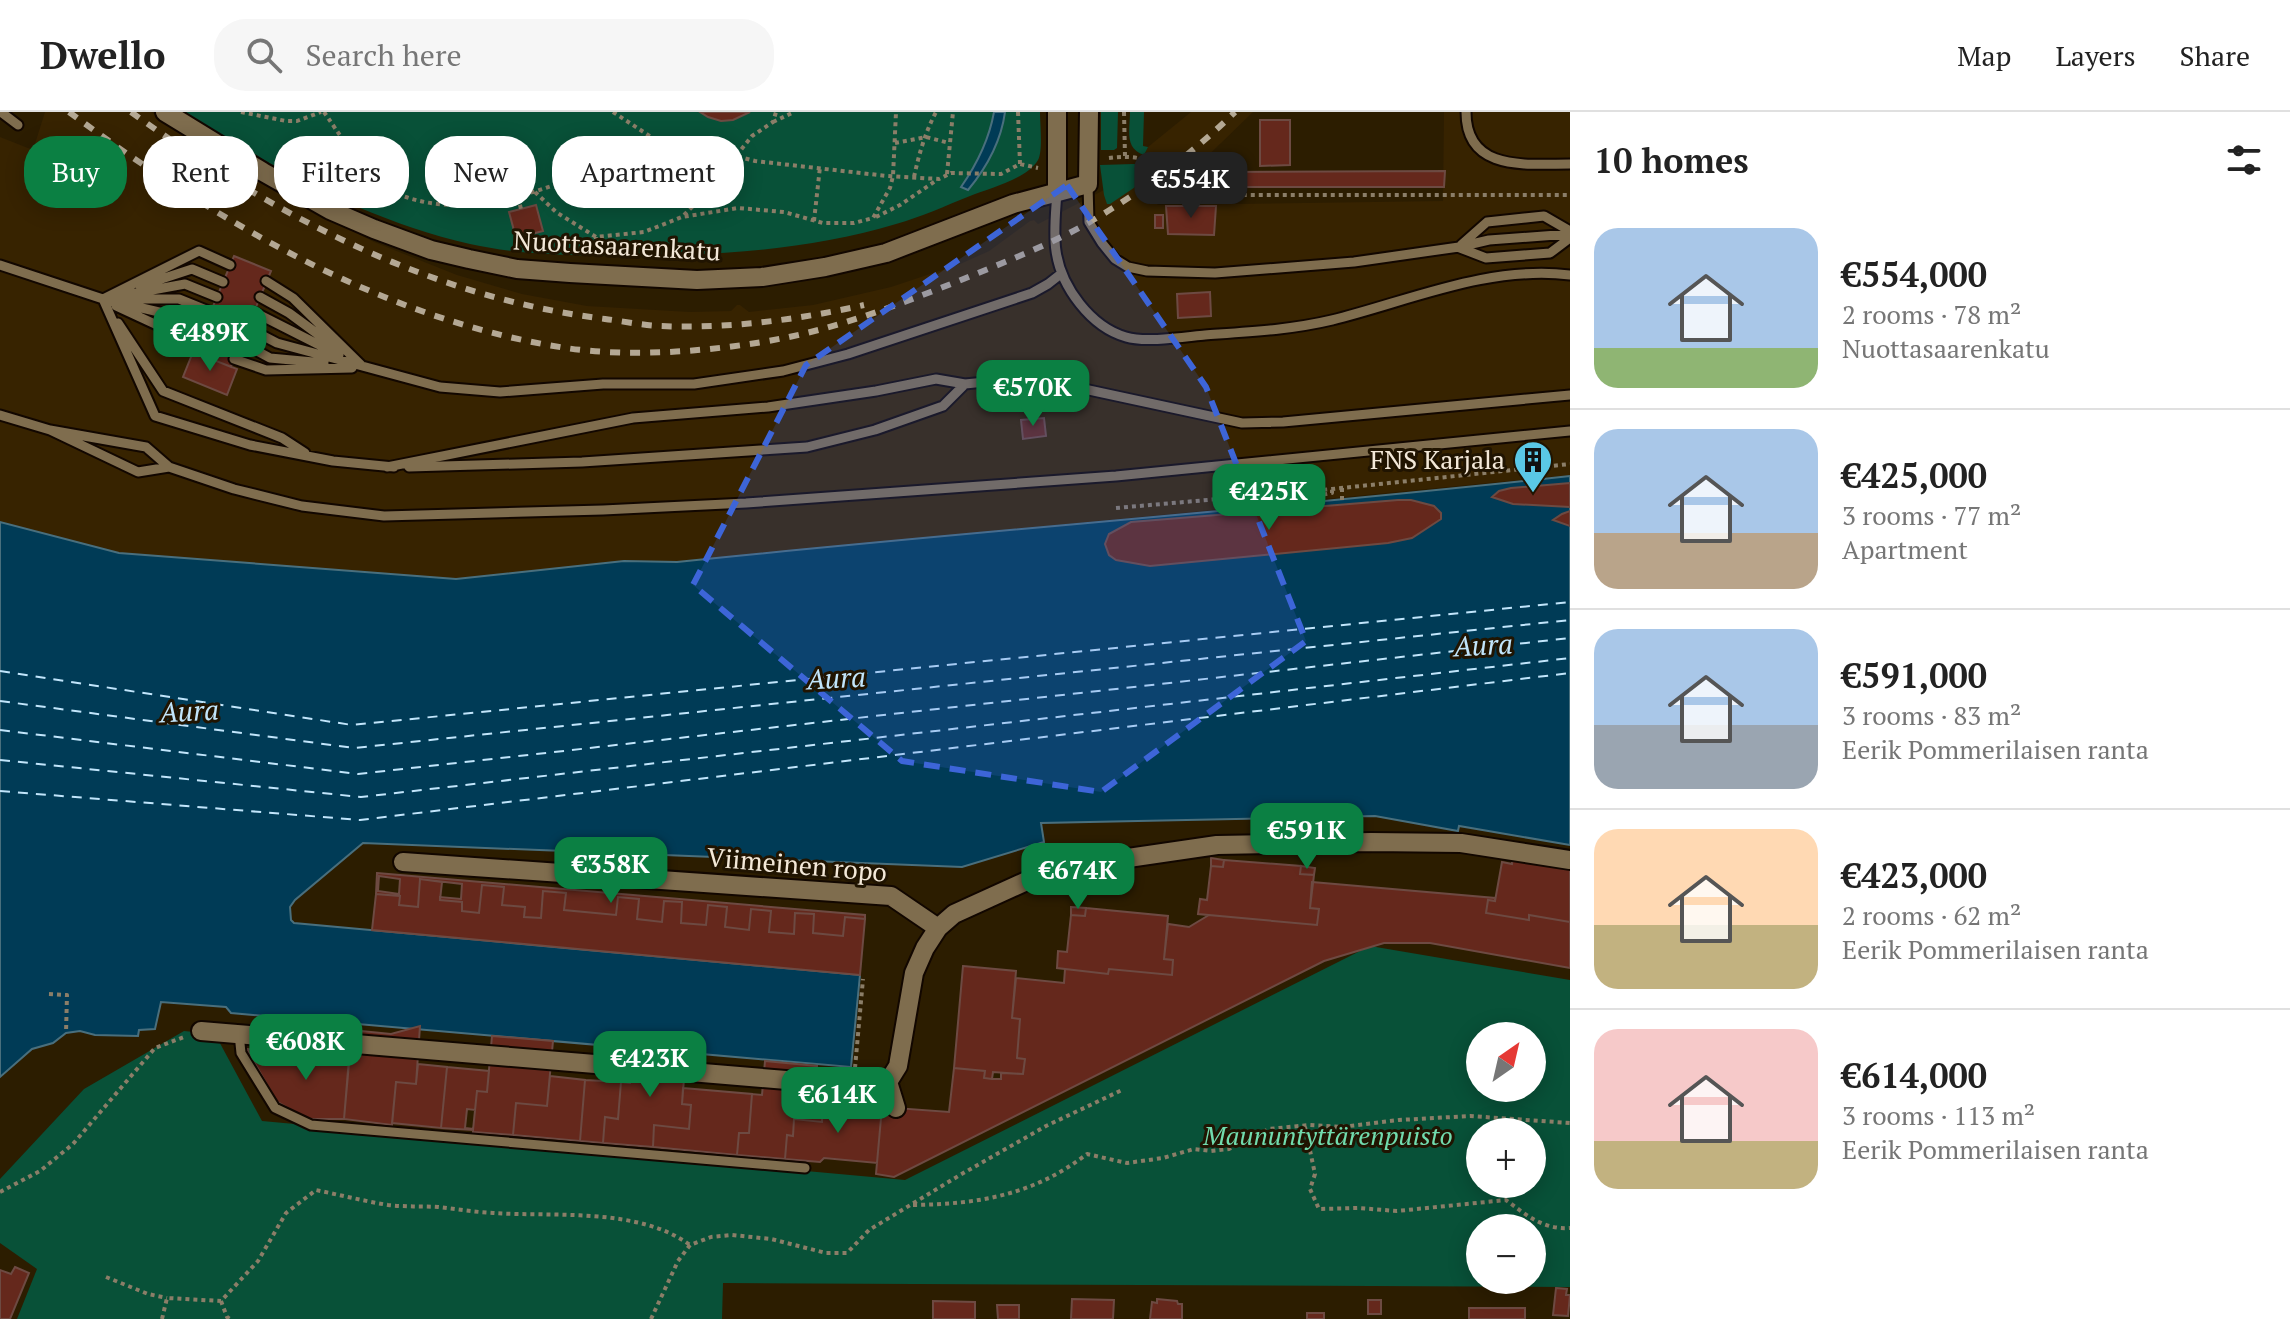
<!DOCTYPE html>
<meta charset="utf-8">
<style>
:root{--surface:#fff;--page:#f6f6f6;--text:#222;--muted:#767676;--line:#e0e0e0;--accent:#0b8043}
body{margin:0;font-family:"PT Serif",serif;background:var(--page);color:var(--text);height:100vh;display:flex;flex-direction:column;font-size:30px;white-space:nowrap}
*{box-sizing:border-box;margin:0}
p{font-size:26px;color:var(--muted)}
.icon{flex:none;width:44px;height:44px;fill:none;stroke:currentColor;stroke-width:2;stroke-linecap:round;stroke-linejoin:round}
.map{position:relative;flex:1;overflow:hidden}
.side{display:flex;flex-direction:column;background:var(--surface);width:720px}
.side>*{flex:none}
.guide{position:absolute;left:24px;top:24px;width:760px;height:72px;display:flex;gap:16px}
.needle{width:52px;rotate:34deg}
.controls{position:absolute;left:1466px;top:910px;display:grid;gap:16px}
.controls a{display:grid;place-items:center;width:80px;height:80px;border-radius:50%;background:var(--surface);box-shadow:0 4px 20px #0003;font-size:40px}
.price{position:absolute;translate:-50% -68px;padding:0 18px;border-radius:16px;background:var(--accent);color:#fff;font-size:26px;line-height:52px;filter:drop-shadow(0 2px 4px #0008)}
.price::after{content:'';position:absolute;left:50%;top:48px;width:24px;height:18px;margin-left:-12px;background:inherit;clip-path:polygon(0 0,100% 0,50% 100%)}
.price.current{background:#222;color:#fff}
ul{padding:0;list-style:none}
li{display:flex;align-items:center;gap:24px;height:200px;padding:0 24px}
li+li{border-top:2px solid var(--line)}
li span{display:grid;place-items:center;flex:none;width:224px;height:160px;border-radius:24px;color:#555}
li>.icon{margin-inline-start:auto}
span .icon{width:96px;height:96px;fill:#fffc;stroke-width:1}
li b{font-size:34px}
h2{display:flex;justify-content:space-between;align-items:center;height:96px;padding:0 24px;font-size:34px}
.chip{padding:0 28px;border-radius:32px;background:var(--surface);box-shadow:0 4px 20px #0003;font-size:28px;line-height:72px}
.chip.current{background:var(--accent);color:#fff}
header{display:flex;align-items:center;gap:48px;box-sizing:border-box;height:112px;padding:0 40px;background:var(--surface);border-bottom:2px solid var(--line)}
header strong{font-size:38px}
nav{display:flex;gap:44px;margin-inline-start:auto;font-size:28px}
.search{width:560px;height:72px;background:var(--page);display:flex;align-items:center;gap:20px;box-sizing:border-box;padding:0 28px;border-radius:32px;color:var(--muted);font-size:30px}
main{display:flex;flex:1;min-height:0}
.map>svg:first-child{display:block}
</style>
<header>
<strong>Dwello</strong>
<div class="search"><svg class="icon" aria-label="search" viewBox="0 0 24 24"><circle cx="10" cy="10" r="6"/><path d="M15 15l6 6"/></svg>Search here</div>
<nav><a>Map</a><a>Layers</a><a>Share</a></nav>
</header>
<main>
<div class="map">
<svg width="1570" height="1207" viewBox="0 0 1570 1207">
<rect width="100%" height="100%" fill="#2c1d00"/>
<path fill="#372300" d="M45,0h106l61,41 72,44 90,45 83,33 65,19 65,12 103,6 41,-1 6,-6h3l9,7 64,-7 78,-18 69,-23 29,-13 41,-30 4,-1 4,4 64,-33 37,-25 9,-19 43,-35h62l-96,93 286,-4 1,-89h126v363l-893,87 -53,-1 -168,18 -337,-26 -119,-31v-385l33,13z"/>
<path fill="#085138" fill-rule="evenodd" d="M185,0h515c16,11 34,11 50,0h290c0,12 3,39 -2,48 -11,19 -48,28 -68,36 -25,10 -49,21 -74,28 -94,28 -190,32 -288,32 -46,-1 -93,-2 -138,-12 -104,-24 -196,-75 -285,-132z
M1101,0h17l-1,36 -3,2h-13z
M1130,0h14l-1,34 5,1 -4,8c-20,-7 -14,-25 -14,-43z
M1134,52l12,3 7,8 -43,29h-3l-3,-9 -4,-30z
M1370,834l200,34v307l-847,-4 -1,36h-705l20,-50 -37,-26v-64l84,-90 100,-58 31,3 47,87 643,59zM1480,924h52v52h-52zM1480,1020h52v52h-52zM1480,1116h52v52h-52z"/>
<path fill="#003b56" stroke="#496f7d" stroke-width="2" d="M994,0h11c-4,30 -18,55 -37,78l-7,-3c16,-23 28,-47 33,-75z
M1570,364v369l-111,-19 -1,5 -83,-15 -334,7 3,19 -82,25 -599,-24 -68,57 -5,7 1,13 3,3 566,52 -9,92 -620,-54 -5,-6 -65,-5 -6,27 -16,1 -1,6 -43,-1 -15,-4 -14,2 -13,10 -21,6 -32,28v-555l119,31 337,26 168,-18 53,1c297,-31 596,-53 893,-86z"/>
<g fill="none" stroke-linecap="round" stroke-linejoin="round">
<path stroke="#c1e5fb" stroke-width="2" stroke-dasharray="10 8" stroke-linecap="butt" d="M0,559l352,54 1218,-123
M0,589l354,47 1216,-128
M0,618l358,44 1212,-136
M0,648l361,37 1209,-139
M0,679l360,29 1210,-147"/>
</g>
<path fill="#65281c" stroke="#6d4a42" stroke-width="2" fill-rule="evenodd" d="M700,0h50l-17,8 -12,1 -13,-4z
M1260,8h30v45l-30,1z
M1445,59l-1,16h-224v-15z
M536,93l7,26 -27,7 -7,-26z
M1166,94h50l-2,29 -46,-1z
M1155,103h8v13h-8z
M234,144l37,15 -40,96 -37,-15z
M1210,180l1,24 -33,2 -1,-24z
M193,240l44,17 -10,26 -44,-18z
M1044,306l2,18 -23,3 -2,-19z
M1570,371v24l-57,-3 -21,-7 7,-6 12,-3z
M1398,388h13l23,6 7,7v6l-29,19 -24,5 -238,23 -34,-6 -7,-5 -4,-11 4,-10 22,-12z
M1570,399v15l-17,-6 9,-6z
M1513,744l57,10v56l-41,-7v5l-43,-7 2,-13 7,1 7,-39 10,2z
M1211,746l13,2 -1,7 -12,-1z
M1224,748l77,6 -1,8 14,1 -4,33 9,1 -2,16 -119,-11 2,-15 7,1 4,-34 12,1z
M1301,754l14,2 -1,7 -14,-1z
M377,761l488,42v4l-20,-2 -2,19 -30,-3 1,-19 -19,-1 -1,21 -25,-2 2,-21 -20,-2 -2,21 -24,-3 2,-20 -19,-2 -2,20 -25,-2 1,-21 -18,-1 -2,21 -25,-3 2,-20 -21,-2 -2,18 -52,-5 2,-17 -23,-2 -2,27 -17,-1 1,-10 -23,-2 2,-18 -22,-2 -3,28 -17,-2v-9l-22,-2v-3l21,2 1,-15 -42,-5 -2,28 -19,-2 1,-9 -24,-2zM379,764l21,3 -1,15 -21,-3z
M420,767l22,3 -2,18 22,2v9l17,2 3,-28 22,2 -2,18 23,2 -1,10 17,1 2,-27 23,2 -2,17 52,5 2,-18 21,2 -2,20 25,3 2,-21 18,1 -1,21 25,2 2,-20 19,2 -2,20 24,3 2,-21 20,2 -2,21 25,2 1,-21 19,1 -1,19 30,3 2,-19 20,2 -5,56 -488,-45 4,-36 24,2 -1,9 19,2z
M1312,770l183,16v3l-7,-1 -2,13 43,7v-5l41,7v46l-140,-25h-46l-60,18 -430,216 -18,-3 6,-67 67,5 5,-44 31,3 -1,7 8,1h9v-6l22,1 2,-15 -8,-1 3,-39 -8,-1 4,-40 48,5 1,-14 43,5 1,-5 63,6 1,-15 -9,-1 4,-35 21,3 20,-12 108,10 2,-16 -9,-1z
M1071,795l15,1 -1,8 -14,-1z
M1086,796l82,8 -4,43 9,1 -1,15 -63,-6 -1,5 -51,-6 1,-17 9,1 4,-37 14,1z
M963,854l53,5 -4,47 8,1 -3,39 8,1 -2,15 -30,-2 -1,7 -8,-1 1,-7 -31,-3z
M420,914l-4,58 -20,-2 -4,43 -48,-6 8,-89 39,4z
M492,924l61,5 -6,65 -31,-3 -3,32 -40,-3v-3l-8,-1 2,-19 8,1 2,-19 10,1z
M247,937l102,9 -5,61h-37l-31,-18z
M633,937l53,5 -4,50 9,1 -2,24 -35,-4 -1,22 -50,-4 2,-26 13,2 3,-37 9,1z
M765,949l52,5 -3,34 9,1 -1,21 -28,-3 -1,17 -6,-1 -2,24 -48,-4 2,-22h10l3,-39 10,1z
M418,952l29,3 -6,61 -49,-5 4,-41 20,2z
M447,955l42,4 -2,21 -10,-1 -4,39 -32,-2z
M550,964l35,4 -5,61 -67,-6 3,-32 31,3z
M585,968l36,2 -3,37 -13,-2 -2,26 -23,-2z
M683,976l69,6 -3,39h-10l-2,22 -84,-8 1,-22 35,4 2,-24 -9,-1z
M823,989l59,6 -5,56 -53,-5 -4,4 -35,-3 2,-24 6,1 1,-17 28,3z
M15,1155l14,6 -19,46h-10v-49l11,4z
M1556,1176l11,1 -1,6h4l-2,21 -15,-1z
M1072,1187l42,1 -1,19h-42z
M1157,1187l20,2 1,3h4v15h-32l2,-17 5,1z
M1368,1188h13v14h-13z
M933,1189l42,1v17h-42z
M997,1193h22v14h-21z
M1469,1196h56v11h-56z
M1307,1201h17v6h-17z"/>
<g fill="none" stroke-linecap="round" stroke-linejoin="round">
<defs>
<path id="lane" d="M1,0l17,13
M1466,0c0,60 60,52 104,52
M1088,72l1,38 13,21 13,16 13,8 19,4 68,2 139,-11 105,-15 30,-7 81,-6
M1057,78c-1,20 -4,42 -1,61 5,36 35,76 70,86 19,6 58,0 79,-2 43,-3 85,-5 127,-15 77,-19 156,-55 238,-45
M1461,133l26,-23 57,-6 26,15
M1460,136l26,10 64,-5 20,-15
M0,153l103,34 69,16 32,13
M266,169l27,17 68,67
M140,174l52,-17 31,13
M114,185l71,-13 32,13
M260,185l29,16 49,36
M103,187l52,117 95,29 83,16 61,6
M103,187l96,-48 31,14
M130,187h49l32,13
M116,194l82,38
M254,200l85,43
M118,211l45,68 119,47 23,15
M248,216l29,15 163,44 60,5 103,-8h91l89,-13 65,-17 184,-61 16,-9 14,-11
M242,231l28,15 54,5
M234,247l32,11 86,-2
M0,303l50,15 88,42 31,-5
M50,318l96,17 23,20 65,22 68,17 82,10 219,-6 143,-7 370,-27 454,-45
M387,355l246,-49 135,-11 108,-16 60,-12 29,5 30,-3 66,3 181,39 41,-1 287,-27
M409,355l173,-5 225,-15 68,-17 68,-24 22,-22
M239,922l2,19 34,55 36,17 494,43"/>
<path id="street" d="M165,0l98,60 67,38 44,19 57,21 38,9 48,10 53,4 127,7 65,-3 63,-10 61,-14 127,-49 75,-20 1,-72
M1057,0v78
M403,750l488,34 47,32
M201,919l669,56 18,-5 10,-16 16,-93 11,-25 13,-20 16,-14 99,-45 164,-24 154,-3 90,1 109,17
M888,970l8,26"/>
</defs>
<use href="#lane" stroke="#120700" stroke-width="13"/>
<use href="#street" stroke="#120700" stroke-width="22"/>
<path stroke="#8b7e68" stroke-width="4" stroke-dasharray="4 4" stroke-linecap="butt" d="M241,0l45,9h11l24,-9
M324,0c10,14 44,67 55,73 75,43 157,7 230,-20 19,-7 39,-10 59,-17
M613,0l55,36 68,8 19,5 132,15 52,3 12,-6 50,1 19,-10 18,4
M1018,0l2,52
M1124,0l1,44
M773,10l21,-10
M895,31l31,-6 23,6
M1109,46c15,-2 31,-2 46,6 18,11 30,26 51,31h364
M947,62l6,-62
M914,65c5,-23 11,-44 22,-65
M535,80l21,20 40,25 48,-5 38,-15 56,-9 46,4 39,11h31l19,-5 17,-30 3,-12 3,-64
M518,85l3,12
M365,94l11,-22
M684,103l45,-45 7,-14 16,-20 21,-14 3,-10
M876,105l24,-12 37,-25
M814,109l6,-54
M594,143l2,-18
M1342,376v12
M1288,392l-1,-3 45,-8v-4
M1116,396l216,-19 238,-25
M49,882l18,1 -1,38
M855,956l8,-89
M1305,1015l10,47 -5,15 9,20 39,-1 39,3 109,-11c20,15 38,30 64,28
M0,1080l40,-21 33,-27 82,-96 29,-11
M913,1093c67,-1 120,-10 174,-51l40,9 36,-5 31,-9 17,2 18,-2 40,-20 40,-4 32,2 58,-7 71,-4 100,7
M106,1165l42,17 19,4
M221,1189l6,16 3,2
M162,1207l5,-21 54,3 37,-40 28,-48 30,-23c24,5 48,11 72,15 17,2 33,1 50,2 18,2 36,5 55,6 61,4 145,-6 197,32
M651,1207l27,-58 12,-16 21,-8 21,-2 39,4 55,14h21l22,-23 91,-55 86,-49 76,-36"/>
<use href="#lane" stroke="#7f6d4e" stroke-width="9"/>
<use href="#street" stroke="#7f6d4e" stroke-width="18"/>
<path stroke="#b4a894" stroke-width="6" stroke-dasharray="10 10" stroke-linecap="butt" d="M69,0c147,109 314,208 497,236 66,10 153,3 218,-10 60,-12 116,-34 172,-56 51,-21 105,-41 152,-71 45,-28 89,-62 127,-99
M131,0c143,103 297,185 474,207 17,2 36,6 54,7 68,3 138,-6 205,-21"/>
</g>
<path fill="#3d65d8" fill-opacity="0.2" stroke="#3d65d8" stroke-width="6" stroke-dasharray="16 10" stroke-linejoin="round" d="M1067,73l139,202 100,254 -205,151 -199,-31 -209,-176 113,-220z"/>
<defs>
<symbol id="building-pin" viewBox="-11 -11 22 30"><path d="M0 17L-7.5 6A9.5 9.5 0 1 1 7.5 6Z" fill="#5ac8e6" stroke="#201401"/><path d="M-4-6H4V6H1V3H-1V6H-4ZM-2.5-4.3h1.7v1.8h-1.7ZM.8-4.3h1.7v1.8H.8ZM-2.5-1h1.7V.8h-1.7ZM.8-1h1.7V.8H.8Z" fill="#111"/></symbol>
</defs>
<g fill-rule="evenodd">
<use href="#building-pin" x="1511" y="326" width="44" height="60"/>
</g>
<g text-anchor="middle" stroke-width="6" stroke-linejoin="round" paint-order="stroke">
<g font-size="26" fill="#f3e8d8" stroke="#201401">
<text transform="translate(617 134) rotate(3)" y="9">Nuottasaarenkatu</text>
<text transform="translate(797 753) rotate(5)" y="9">Viimeinen ropo</text>
</g>
<g font-size="26" fill="#f3e8d8" stroke="#201401" text-anchor="end">
<text x="1505" y="357">FNS Karjala</text>
</g>
<g font-size="26" font-style="italic" fill="#71dcae" stroke="#201401">
<text x="1328" y="1033">Maununtyttärenpuisto</text>
</g>
<g font-size="28" font-style="italic" fill="#c1e5fb" stroke="#201401">
<text transform="translate(1483 533) rotate(-3)" y="10">Aura</text>
<text transform="translate(836 566) rotate(-3)" y="10">Aura</text>
<text transform="translate(189 599) rotate(-3)" y="10">Aura</text>
</g>
</g>
</svg>
<div class="controls">
<a><svg class="needle" viewBox="-14 -14 28 28"><path d="M0-13l5 13h-10z" fill="#e53935"/><path d="M0 13l5-13h-10z" fill="#767676"/></svg></a>
<a>+</a>
<a>−</a>
</div>
<b class="price current" style="left:1191px;top:108px">€554K</b>
<b class="price" style="left:210px;top:261px">€489K</b>
<b class="price" style="left:1033px;top:316px">€570K</b>
<b class="price" style="left:1269px;top:420px">€425K</b>
<b class="price" style="left:1307px;top:759px">€591K</b>
<b class="price" style="left:611px;top:793px">€358K</b>
<b class="price" style="left:1078px;top:799px">€674K</b>
<b class="price" style="left:306px;top:970px">€608K</b>
<b class="price" style="left:650px;top:987px">€423K</b>
<b class="price" style="left:838px;top:1023px">€614K</b>
<div class="guide">
<a class="chip current">Buy</a>
<a class="chip">Rent</a>
<a class="chip">Filters</a>
<a class="chip">New</a>
<a class="chip">Apartment</a>
</div>
</div>
<section class="side">
<h2>10 homes<svg class="icon" aria-label="filters" viewBox="0 0 24 24"><path d="M4 7h16M4 17h16"/><circle cx="9" cy="7" r="2"/><circle cx="15" cy="17" r="2"/></svg></h2>
<ul>
<li><span style="background:linear-gradient(#a9c7e8 75%,#8fb573 0)"><svg class="icon" aria-label="home" viewBox="0 0 24 24"><path d="M3 11l9-7 9 7M6 9v11h12V9"/></svg></span><div><b>€554,000</b><p>2 rooms · 78 m²</p><p>Nuottasaarenkatu</p></div></li>
<li><span style="background:linear-gradient(#a9c7e8 65%,#b9a48a 0)"><svg class="icon" aria-label="home" viewBox="0 0 24 24"><path d="M3 11l9-7 9 7M6 9v11h12V9"/></svg></span><div><b>€425,000</b><p>3 rooms · 77 m²</p><p>Apartment</p></div></li>
<li><span style="background:linear-gradient(#a9c7e8 60%,#9aa5b1 0)"><svg class="icon" aria-label="home" viewBox="0 0 24 24"><path d="M3 11l9-7 9 7M6 9v11h12V9"/></svg></span><div><b>€591,000</b><p>3 rooms · 83 m²</p><p>Eerik Pommerilaisen ranta</p></div></li>
<li><span style="background:linear-gradient(#ffd9b3 60%,#c2b280 0)"><svg class="icon" aria-label="home" viewBox="0 0 24 24"><path d="M3 11l9-7 9 7M6 9v11h12V9"/></svg></span><div><b>€423,000</b><p>2 rooms · 62 m²</p><p>Eerik Pommerilaisen ranta</p></div></li>
<li><span style="background:linear-gradient(#f6c9c9 70%,#c2b280 0)"><svg class="icon" aria-label="home" viewBox="0 0 24 24"><path d="M3 11l9-7 9 7M6 9v11h12V9"/></svg></span><div><b>€614,000</b><p>3 rooms · 113 m²</p><p>Eerik Pommerilaisen ranta</p></div></li>
</ul>
</section>
</main>
